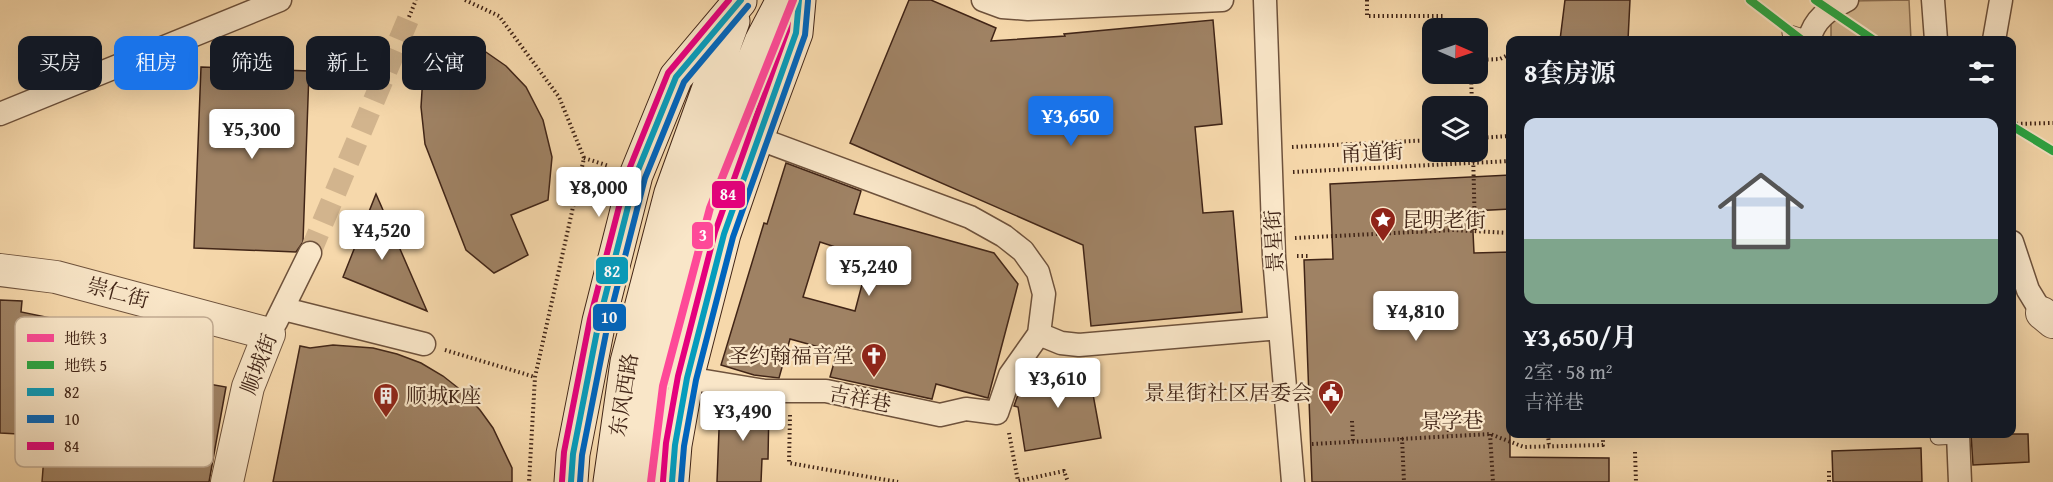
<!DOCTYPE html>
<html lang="zh">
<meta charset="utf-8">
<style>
:root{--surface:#171b24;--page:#242831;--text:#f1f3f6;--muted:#9ea1a6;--line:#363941;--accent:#1a73e8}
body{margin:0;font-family:"Gentium Book Plus","Noto Serif SC",serif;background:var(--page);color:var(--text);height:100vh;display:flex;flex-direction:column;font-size:22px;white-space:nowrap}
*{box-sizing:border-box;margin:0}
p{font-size:20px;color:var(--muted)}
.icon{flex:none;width:33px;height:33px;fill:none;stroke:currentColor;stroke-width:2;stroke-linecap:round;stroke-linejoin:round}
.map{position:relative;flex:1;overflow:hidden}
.drawer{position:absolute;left:1506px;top:36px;width:510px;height:402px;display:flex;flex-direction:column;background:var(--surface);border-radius:12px;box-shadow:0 6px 24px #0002}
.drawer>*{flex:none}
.hud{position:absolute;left:18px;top:36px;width:570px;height:54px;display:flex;gap:12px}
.needle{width:39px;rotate:92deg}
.tools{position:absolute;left:1422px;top:18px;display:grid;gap:12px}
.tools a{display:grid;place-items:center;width:66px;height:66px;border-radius:12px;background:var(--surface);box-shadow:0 6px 24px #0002;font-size:30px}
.price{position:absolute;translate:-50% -51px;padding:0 14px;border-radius:6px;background:#fff;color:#222;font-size:20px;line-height:39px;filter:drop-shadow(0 2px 3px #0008)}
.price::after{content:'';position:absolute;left:50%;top:36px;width:18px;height:14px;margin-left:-9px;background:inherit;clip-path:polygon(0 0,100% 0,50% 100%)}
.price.selected{background:var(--accent);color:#fff}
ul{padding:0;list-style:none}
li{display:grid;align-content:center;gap:12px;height:318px;padding:0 18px}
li+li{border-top:2px solid var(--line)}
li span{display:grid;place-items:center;height:186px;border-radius:12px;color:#555}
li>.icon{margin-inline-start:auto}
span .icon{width:108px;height:108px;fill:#fffc;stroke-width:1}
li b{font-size:26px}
h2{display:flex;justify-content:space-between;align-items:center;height:72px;padding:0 18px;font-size:26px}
.chip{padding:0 21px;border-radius:12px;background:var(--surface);box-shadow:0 6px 24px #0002;font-size:21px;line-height:54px}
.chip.selected{background:var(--accent);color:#fff}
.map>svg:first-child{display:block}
</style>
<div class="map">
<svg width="2053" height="482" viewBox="0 0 2053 482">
<rect width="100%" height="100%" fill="#f6d8ab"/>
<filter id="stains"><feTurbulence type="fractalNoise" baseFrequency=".00333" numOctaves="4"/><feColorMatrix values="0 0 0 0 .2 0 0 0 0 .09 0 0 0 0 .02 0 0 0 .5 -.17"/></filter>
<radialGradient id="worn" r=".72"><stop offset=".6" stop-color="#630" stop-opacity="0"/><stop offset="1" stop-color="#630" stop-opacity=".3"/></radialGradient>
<path fill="#d7ba92" stroke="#8c7054" stroke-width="1.5" d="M1909,0l2,40h-80v-25l20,-14z"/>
<path fill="#9f8264" stroke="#412517" stroke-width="1.5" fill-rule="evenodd" d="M909,0h22l65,28 -5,13 74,-5 -1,-2 149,-14 9,104 -27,3 8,86 30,-2 9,101 -151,14 -8,-81 -233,-102z
M1565,0h65l-2,40h-68z
M483,50l23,16 20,21 17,33 9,37 -4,43 -37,15 17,40 -34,18 -28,-23 -41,-106 -4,-37 2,-32z
M201,67l108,4 -6,171 -7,10 -102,-4z
M786,163l75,28 -7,23 140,39 24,31 -30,114 -52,-14 -4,15 -102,-22 7,-25 -47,-13 -11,39 -25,-3 -33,-10 43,-142 3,1zM820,242l49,16 -14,53 -52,-14z
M1510,175v34l-38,2 2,42 36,-1v205l99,1v24h-297l-8,-222 29,-1 -3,-75z
M376,194l51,117 -84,-34z
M0,300l22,1 -1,11 162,33 -9,47 -154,-30 -2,72 -18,-1z
M333,345l40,3 24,6 24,9 22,13 19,15 18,19 13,18 19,40v14h-239l27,-136 10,2z
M1088,367l13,71 -76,13 -7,-44 -4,-1 10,-28z
M181,379l45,8 -17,95h-167l2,-26 124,6z
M720,404l49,1 -1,54h-6l-1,23h-44z
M1971,434h57l1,28 -56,3z
M1921,448l1,34h-89l-1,-31z"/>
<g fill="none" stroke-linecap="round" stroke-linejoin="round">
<path stroke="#d2b48d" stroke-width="22" stroke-dasharray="22 11" stroke-linecap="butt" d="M310,253l99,-236"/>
<defs>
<path id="service" d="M1790,33l19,6
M1938,437l20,-1"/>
<path id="pedestrian" d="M983,0l19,7 26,2 194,-9
M1265,0l9,257 19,225
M1933,0l3,40
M1809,40c5,-21 19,-30 38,-40
M1994,40l7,-40
M0,114l280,-114
M2012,242l16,48 14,23
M284,309l140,35
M276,322l34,-69
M1039,334l22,9 18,2 200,-17
M687,378l78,13h61l114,24 26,-6 31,4 13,-38 29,-41 5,-40 -6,-22 -15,-21 -19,-15 -34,-19 -213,-79
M1958,434l2,48"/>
<path id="minor" d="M0,270l56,7 213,57 -21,53 -21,95
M2042,313l11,9"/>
<path id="secondary" d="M571,482l2,-28 26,-133 37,-146 40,-98 64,-76
M610,482l17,-120 44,-169 62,-172
M638,482l16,-115 44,-165 63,-160 22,-42
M672,482l3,-37 12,-67 37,-144 33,-96 39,-105 3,-33"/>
</defs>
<use href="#service" stroke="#6e523c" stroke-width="17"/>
<use href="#pedestrian" stroke="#6e523c" stroke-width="25"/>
<use href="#minor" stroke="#6e523c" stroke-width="34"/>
<use href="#secondary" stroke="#412517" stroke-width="35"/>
<path stroke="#412517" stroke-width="4" stroke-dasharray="1.5 3" stroke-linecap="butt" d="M465,0l34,16 60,81 25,61 -49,219 -6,105
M1367,0v16h76
M409,17l7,-17
M1478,60l22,-1 10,-5
M1471,74l1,32
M2012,124l41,-1
M1478,138l32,-2
M1292,147l140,-7
M1473,152l2,79
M584,158l25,8
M1293,172l217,-11
M1295,238l159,-8 56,3
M1297,256h11
M445,350l90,27
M790,415l-1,48 109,19
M1448,417l1,18
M1352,421l1,20
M1009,433l9,48 46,-10 4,11
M1490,434l3,48
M1548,434l1,13
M1402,438l2,44
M1312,444l178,-10 34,13 79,-2v-11
M1635,452l1,30
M1829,471v11"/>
<use href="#service" stroke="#f9e6c8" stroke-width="15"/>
<use href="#pedestrian" stroke="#f9e6c8" stroke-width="22"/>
<use href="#minor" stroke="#f9e6c8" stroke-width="32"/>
<use href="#secondary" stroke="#f9e6c8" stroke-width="33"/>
<defs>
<path id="bus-1" d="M571,482l2,-28 26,-133 37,-146 40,-98 65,-77
M672,482l3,-37 12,-67 37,-144 72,-201 3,-33"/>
<path id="bus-2" d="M580,482l2,-27 26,-132 37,-145 39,-96 64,-76
M681,482l3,-36 12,-66 37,-143 72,-202 3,-34"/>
<path id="bus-3" d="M562,481l2,-29 26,-133 38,-147 40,-99 61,-73
M663,481l3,-38 12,-67 37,-144 72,-201 3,-31"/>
</defs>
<use href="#bus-1" stroke="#f9e6c8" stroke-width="10"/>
<use href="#bus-2" stroke="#f9e6c8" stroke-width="10"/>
<use href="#bus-3" stroke="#f9e6c8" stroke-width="10"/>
<use href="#bus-1" stroke="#069cbc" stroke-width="6"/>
<use href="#bus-2" stroke="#0065bd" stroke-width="6"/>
<use href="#bus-3" stroke="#e5007d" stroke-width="6"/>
<defs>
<path id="metro-1" d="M651,482l12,-96 47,-178 83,-208"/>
<path id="metro-2" d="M1750,0l52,40
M1815,0l59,40
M2012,126l41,25"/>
</defs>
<use href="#metro-1" stroke="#f9e6c8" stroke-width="12"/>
<use href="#metro-2" stroke="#f9e6c8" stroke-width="12"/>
<use href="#metro-1" stroke="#fe4998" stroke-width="8"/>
<use href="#metro-2" stroke="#2aa844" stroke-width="8"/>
</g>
<defs>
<symbol id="sight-pin" viewBox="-11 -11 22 30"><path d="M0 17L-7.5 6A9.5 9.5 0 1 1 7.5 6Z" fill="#8f2418" stroke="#f9e6c8"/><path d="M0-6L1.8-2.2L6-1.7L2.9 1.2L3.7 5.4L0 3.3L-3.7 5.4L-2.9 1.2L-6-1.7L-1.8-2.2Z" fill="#fff"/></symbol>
<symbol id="church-pin" viewBox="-11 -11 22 30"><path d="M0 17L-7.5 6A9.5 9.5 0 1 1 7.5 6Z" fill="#8f2418" stroke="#f9e6c8"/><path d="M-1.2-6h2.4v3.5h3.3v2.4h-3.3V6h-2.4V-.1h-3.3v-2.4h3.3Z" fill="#fff"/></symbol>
<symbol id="civic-pin" viewBox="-11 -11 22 30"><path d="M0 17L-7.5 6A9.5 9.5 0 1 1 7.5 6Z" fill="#8f2418" stroke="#f9e6c8"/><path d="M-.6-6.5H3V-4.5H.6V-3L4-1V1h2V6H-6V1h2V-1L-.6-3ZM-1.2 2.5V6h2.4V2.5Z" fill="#fff"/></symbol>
<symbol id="building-pin" viewBox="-11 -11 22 30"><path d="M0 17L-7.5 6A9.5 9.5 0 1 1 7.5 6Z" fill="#8f2418" stroke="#f9e6c8"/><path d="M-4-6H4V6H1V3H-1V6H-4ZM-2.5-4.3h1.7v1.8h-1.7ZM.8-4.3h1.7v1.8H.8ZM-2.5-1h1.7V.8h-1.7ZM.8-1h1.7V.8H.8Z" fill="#fff"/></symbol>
</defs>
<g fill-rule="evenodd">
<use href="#sight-pin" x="1368" y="205" width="30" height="40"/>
<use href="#church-pin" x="859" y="341" width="30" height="40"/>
<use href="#civic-pin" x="1316" y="378" width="30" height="40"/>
<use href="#building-pin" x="371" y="381" width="30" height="40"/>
</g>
<g text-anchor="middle" stroke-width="4.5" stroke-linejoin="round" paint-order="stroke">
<g font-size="21" fill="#412517" stroke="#f9e6c8">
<text transform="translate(1372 153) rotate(-3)" y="7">甬道街</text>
<text transform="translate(1274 241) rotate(-93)" y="7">景星街</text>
<text transform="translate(118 293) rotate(15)" y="7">崇仁街</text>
<text transform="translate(259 364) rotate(-69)" y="7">顺城街</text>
<text transform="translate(624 395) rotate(-81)" y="7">东风西路</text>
<text transform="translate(860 399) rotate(11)" y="7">吉祥巷</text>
<text transform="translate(1452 421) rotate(-1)" y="7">景学巷</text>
</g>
<g font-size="21" fill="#412517" stroke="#f9e6c8" text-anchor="start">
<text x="1402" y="227">昆明老街</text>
<text x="854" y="363" text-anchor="end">圣约翰福音堂</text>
<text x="1312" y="400" text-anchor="end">景星街社区居委会</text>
<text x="406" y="403">顺城K座</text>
</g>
</g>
<rect x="15" y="317" width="198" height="150" rx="9" fill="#f9e6c8" stroke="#c2ac93" stroke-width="1.5"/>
<rect x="27" y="334" width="27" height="8" fill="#fe4998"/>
<rect x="27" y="361" width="27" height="8" fill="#2aa844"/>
<rect x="27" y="388" width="27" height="8" fill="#069cbc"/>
<rect x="27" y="415" width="27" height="8" fill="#0065bd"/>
<rect x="27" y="442" width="27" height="8" fill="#e5007d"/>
<g font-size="16" fill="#412517">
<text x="64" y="344">地铁 3</text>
<text x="64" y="371">地铁 5</text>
<text x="64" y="398">82</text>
<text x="64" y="425">10</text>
<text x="64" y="452">84</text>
</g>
<g stroke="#f9e6c8" stroke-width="2">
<rect x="711" y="180" width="35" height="29" rx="6" fill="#e5007d"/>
<rect x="691" y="221" width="23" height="29" rx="6" fill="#fe4998"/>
<rect x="595" y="256" width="34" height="29" rx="6" fill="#069cbc"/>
<rect x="592" y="303" width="35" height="29" rx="6" fill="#0065bd"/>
</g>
<g font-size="16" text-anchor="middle" font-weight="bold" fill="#fff">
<text x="728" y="200">84</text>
<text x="703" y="241">3</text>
<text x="612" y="277">82</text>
<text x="609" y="323">10</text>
</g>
<rect width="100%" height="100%" filter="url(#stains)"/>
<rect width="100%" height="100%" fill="url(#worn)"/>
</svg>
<div class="tools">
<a><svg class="needle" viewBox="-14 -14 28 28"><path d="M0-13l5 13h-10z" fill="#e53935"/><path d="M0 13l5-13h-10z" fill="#9ea1a6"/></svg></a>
<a><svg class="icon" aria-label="layers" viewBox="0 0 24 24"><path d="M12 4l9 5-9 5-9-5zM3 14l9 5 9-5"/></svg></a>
</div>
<b class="price selected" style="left:1071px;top:147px">¥3,650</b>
<b class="price" style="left:252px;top:160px">¥5,300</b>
<b class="price" style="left:599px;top:218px">¥8,000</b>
<b class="price" style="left:382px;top:261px">¥4,520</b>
<b class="price" style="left:869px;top:297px">¥5,240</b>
<b class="price" style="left:1416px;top:342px">¥4,810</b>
<b class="price" style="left:1058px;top:409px">¥3,610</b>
<b class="price" style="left:743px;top:442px">¥3,490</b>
<div class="hud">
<a class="chip">买房</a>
<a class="chip selected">租房</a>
<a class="chip">筛选</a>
<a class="chip">新上</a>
<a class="chip">公寓</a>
</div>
<section class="drawer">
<h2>8套房源<svg class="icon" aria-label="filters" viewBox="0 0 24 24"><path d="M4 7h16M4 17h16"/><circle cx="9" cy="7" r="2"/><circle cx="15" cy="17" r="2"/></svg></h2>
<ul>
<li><span style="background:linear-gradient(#c9d6e8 65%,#7fa58c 0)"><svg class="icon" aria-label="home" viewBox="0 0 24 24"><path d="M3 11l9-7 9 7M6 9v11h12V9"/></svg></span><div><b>¥3,650/月</b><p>2室 · 58 m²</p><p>吉祥巷</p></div></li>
</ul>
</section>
</div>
